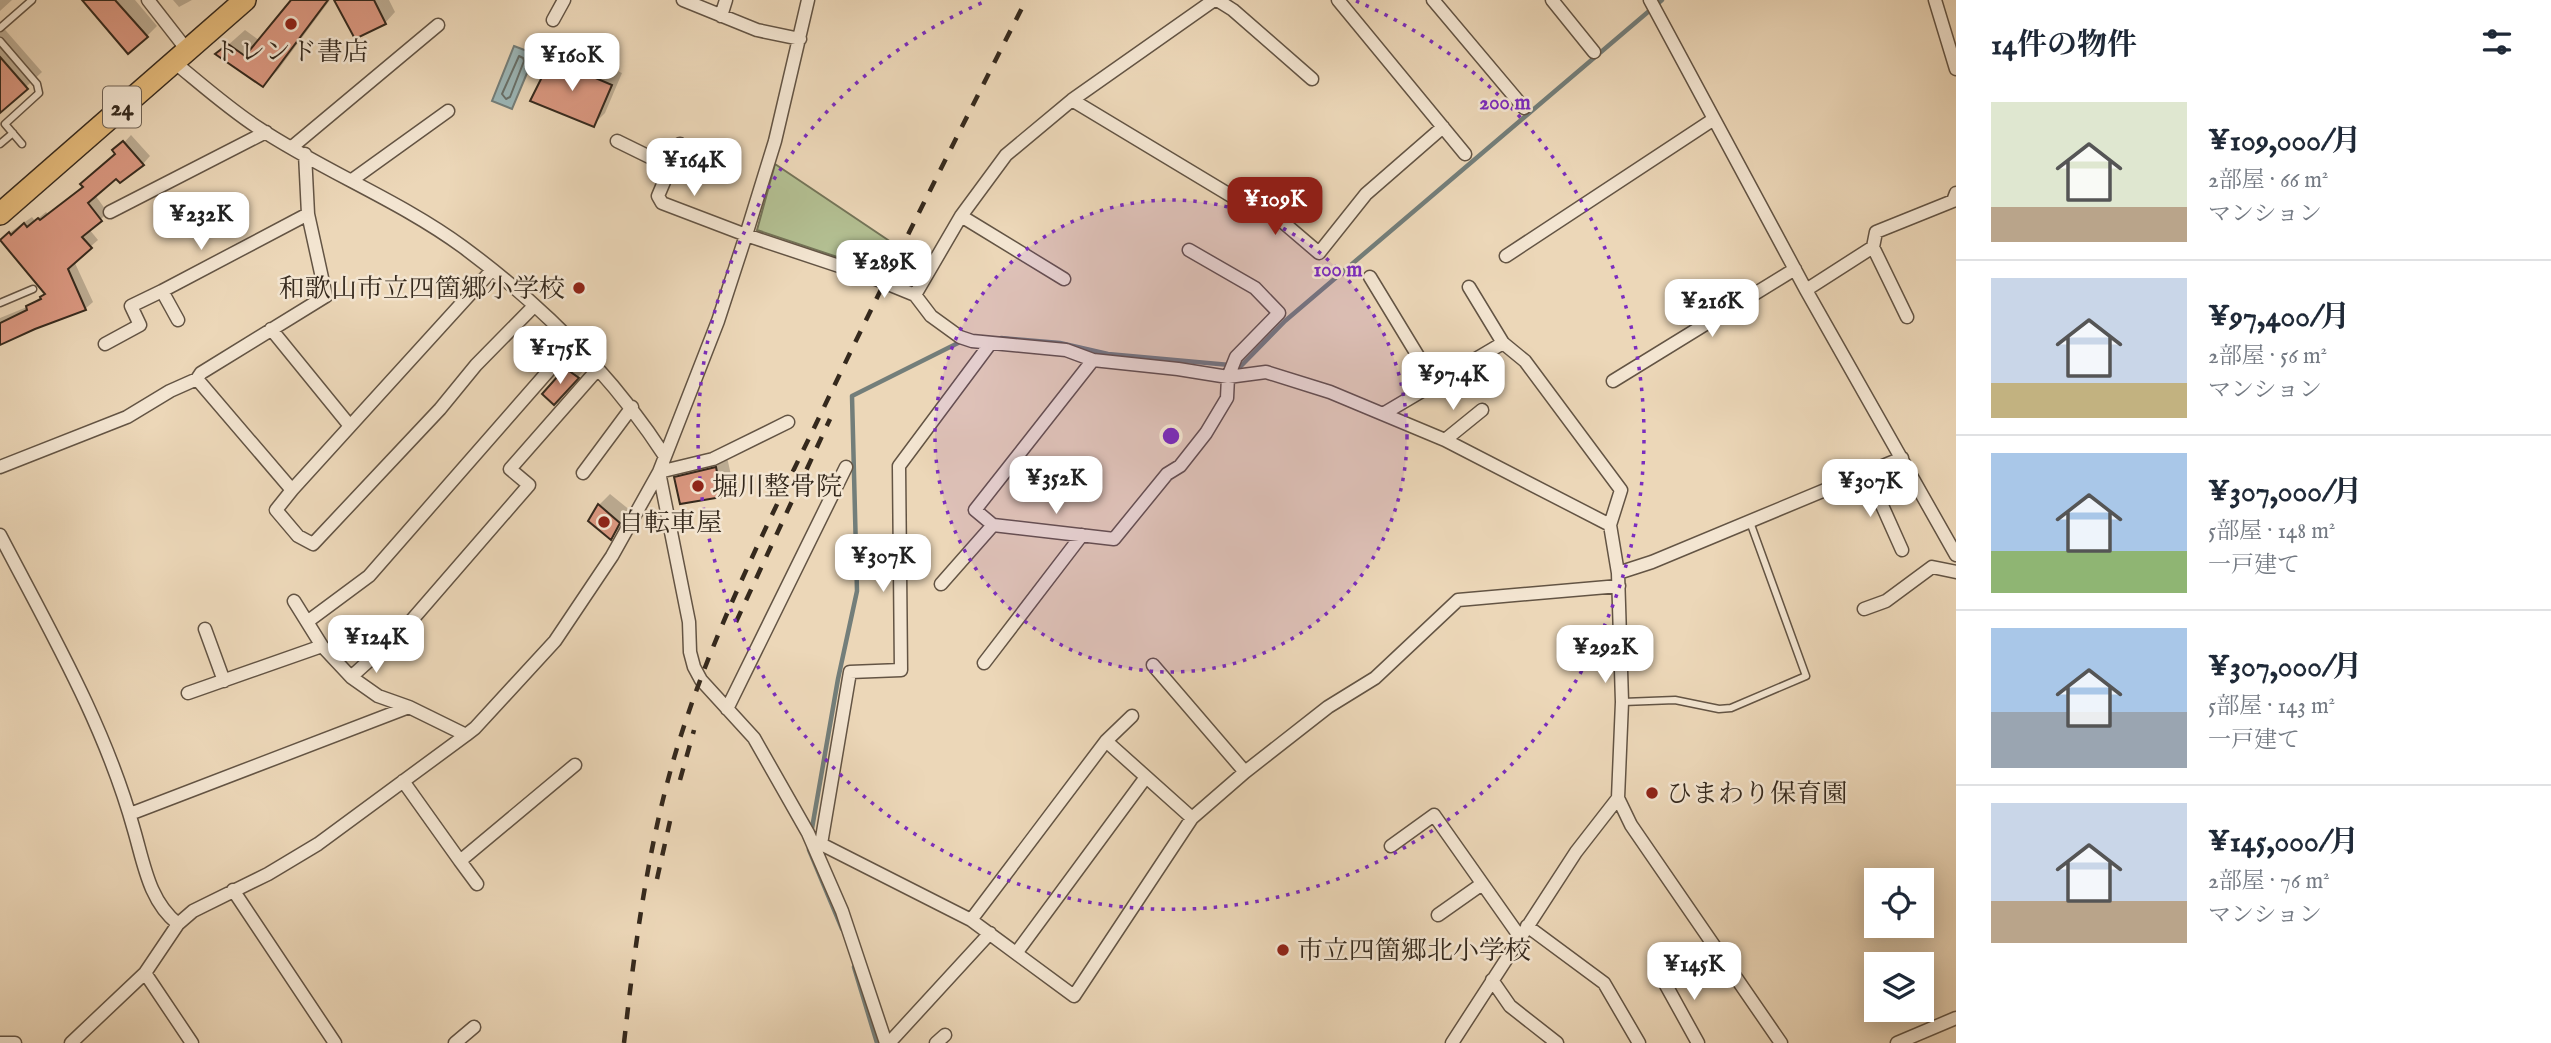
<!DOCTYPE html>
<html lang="ja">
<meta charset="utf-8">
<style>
:root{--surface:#fff;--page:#f6f6f7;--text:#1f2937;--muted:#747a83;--line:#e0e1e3;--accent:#8f2418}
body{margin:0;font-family:"IM FELL English","Noto Serif JP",serif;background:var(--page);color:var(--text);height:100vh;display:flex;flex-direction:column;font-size:26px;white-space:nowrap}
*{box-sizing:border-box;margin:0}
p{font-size:23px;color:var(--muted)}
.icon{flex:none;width:38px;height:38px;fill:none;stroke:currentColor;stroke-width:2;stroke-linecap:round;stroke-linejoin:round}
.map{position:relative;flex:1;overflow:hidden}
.details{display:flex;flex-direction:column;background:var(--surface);width:595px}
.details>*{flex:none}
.controls{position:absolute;left:1864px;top:868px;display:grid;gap:14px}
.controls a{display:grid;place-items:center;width:70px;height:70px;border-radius:0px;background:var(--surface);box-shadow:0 4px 18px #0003;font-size:35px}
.price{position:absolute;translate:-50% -60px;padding:0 16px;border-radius:14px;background:#fff;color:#222;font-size:23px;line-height:46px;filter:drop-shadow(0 2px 4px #0008)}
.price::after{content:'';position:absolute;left:50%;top:42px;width:21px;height:16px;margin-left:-10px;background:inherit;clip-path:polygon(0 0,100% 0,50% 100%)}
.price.selected{background:var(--accent);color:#fff}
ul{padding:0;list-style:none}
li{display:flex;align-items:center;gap:21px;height:175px;padding:0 35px}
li+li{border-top:2px solid var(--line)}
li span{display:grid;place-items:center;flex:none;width:196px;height:140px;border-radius:0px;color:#555}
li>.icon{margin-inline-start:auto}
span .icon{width:84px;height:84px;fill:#fffc;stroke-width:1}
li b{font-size:30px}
h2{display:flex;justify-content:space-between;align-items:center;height:84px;padding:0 35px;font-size:30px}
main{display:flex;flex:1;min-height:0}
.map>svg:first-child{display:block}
</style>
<main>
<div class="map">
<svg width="1956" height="1043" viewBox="0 0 1956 1043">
<rect width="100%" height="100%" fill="#ecd7b8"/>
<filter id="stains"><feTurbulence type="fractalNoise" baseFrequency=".00286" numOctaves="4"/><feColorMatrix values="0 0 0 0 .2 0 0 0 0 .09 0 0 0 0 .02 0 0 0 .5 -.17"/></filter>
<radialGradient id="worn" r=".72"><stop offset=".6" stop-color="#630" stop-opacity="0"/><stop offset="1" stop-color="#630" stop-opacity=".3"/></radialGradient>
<path fill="#b3bf92" stroke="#747458" stroke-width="2" d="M775,164l116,78 -15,28 -119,-40z"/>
<path fill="#9cb7b8" stroke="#737e7a" stroke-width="2" d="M514,46l21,8 -23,55 -20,-8z"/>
<path fill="#0003" d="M0,0h12l-12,11z
M84,0h51l22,26 -10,10z
M173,0h19l-13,7z
M293,0h37l-52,70 -15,15 -45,-31 27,-24 15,11z
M337,0h52l6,12 -10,11z
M0,24l42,48 -42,39z
M564,49l58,24 -17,40 -12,12 -41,-65z
M131,135l19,21 -7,8 -27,13 -21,18 13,18 -19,16 9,11 -24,21 19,41 -8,7 -85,34v-25l27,-11 19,-14 -37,-60 23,-16 3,4 11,-9 2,2 36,-28z
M574,362l11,7 -24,27 5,-27z
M727,457l6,27 -12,11 -45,-17 12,-12z
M610,494l21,17 -9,15 -11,11 -12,-32z"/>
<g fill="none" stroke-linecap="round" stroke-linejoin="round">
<path stroke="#68706a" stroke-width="2" d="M519,56l4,2 1,3 -14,36 -4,2 -4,-5z"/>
<path stroke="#737e7a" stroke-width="4.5" d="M1001,338l59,5 48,11 133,12 44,-45 377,-321
M811,834l27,-155 19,-88 -5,-195 110,-55
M809,846v4l33,79
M854,967l23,76"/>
</g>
<path fill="#db9881" stroke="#35291d" stroke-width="2" d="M82,0h33l33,37 -20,17z
M291,0h37l-65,87 -48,-33 13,-10 17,12z
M334,0h40l12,24 -31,15z
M0,57l28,32 -28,24z
M551,59l61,26 -18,42 -64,-26z
M123,141l21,24 -24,18 -4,-4 -28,24 14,18 -20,16 10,11 -24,21 18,41 -51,19 -35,16v-22l27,-13 -1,-4 15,-7 -1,-2 5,-3 -45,-54 9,-8 2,3 13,-12 3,4 11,-9 2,2 43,-33 -3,-3 35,-30 -3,-4z
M565,368l14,10 -25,27 -12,-11z
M716,467l6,30 -42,7 -6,-27z
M598,504l22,19 -9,17 -23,-19z"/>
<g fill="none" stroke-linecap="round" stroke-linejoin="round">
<defs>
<path id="service" d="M0,28l32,-28
M0,41l37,43 2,9 -34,31 17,20
M0,144l13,-11
M0,303l33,-14
M1623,702l52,-2 44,9 12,-1 75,-32 -56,-154"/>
<path id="minor" d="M148,0l39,50
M683,0l74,30 43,9
M1217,0l16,10 79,69
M1338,0l127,154
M1433,0l91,108
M1552,0l42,52
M1650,0l156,290 150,265
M1935,0l21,69
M721,16l5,-16
M553,20l11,-20
M174,62c27,22 54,46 83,65 66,44 142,73 206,120 77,57 149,128 201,208
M1072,100l176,106 23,6 48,41 47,-59 77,-67
M617,141l53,26
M680,144l-22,52 4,7 84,32 120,40 49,20 16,21 29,21 12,4 94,9 27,10 85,9 50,8 38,-5 64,20 115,48 165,85 8,48 4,129 -4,96 13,27 150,218
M292,147l146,-122
M352,180l96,-69
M110,212l156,-80
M961,216l103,63
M1873,247l34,70
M1506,256l208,-137
M1370,277l65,107
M1806,290l67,-43 3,-15 77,-31 3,-8
M915,295l46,-79 45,-61 66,-55 142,-100
M178,320l-16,-29 146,-77
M271,329l79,97
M1503,343l22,18 96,129 -11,35
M105,344l35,-19 -9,-19 31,-15
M1093,360l-118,150 18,15 121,14 53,-65 13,-8 26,-33 21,-35 1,-21 8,-20 43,-44 -24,-25 -66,-38
M197,379l4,-6 125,-77 -18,-82 -3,-60
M1613,381l182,-112
M1383,414l120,-71 -34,-56
M1445,440l37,-30
M0,467l127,-50 43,-26 27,-12 95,111 -16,20 22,26 15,8 127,-135 36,-44 58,-59
M659,472l30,150 1,30 4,15 7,13 53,58 54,95 34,78 44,132
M659,472l54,-13 75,-37
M583,473l49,-66
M1868,474l34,76
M292,490l200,-220
M0,535c50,96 105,190 134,295 10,34 15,71 44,94
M1618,573l34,-11 250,-104
M941,584l52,-59
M294,601l28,45 29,31 27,19 31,11 57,28
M1864,609l22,-8 46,-34 24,5
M307,622l62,-46 203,-232
M205,629l19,52
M984,663l98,-128
M1153,665l92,107
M351,677l54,-49 124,-143 -19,-16 87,-99
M188,693l134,-47
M727,709l119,-242
M1106,741l86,77
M403,781l57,80 115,-96
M130,814l279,-107
M821,844l29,-172 51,-2 -2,-204 91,-122
M1391,846l43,-31 86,122
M814,847l7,-3 150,76 103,76 118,-178 53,-46 83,-65 47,-29 83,-78 161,-14
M460,861l17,23
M233,890l102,153
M1438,915l44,-31
M971,920l135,-179 26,-25
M1527,926l77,57 35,60
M1017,952l129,-175
M145,973l47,70
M1661,976l37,67
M1492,980l18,26 47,37
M0,1043h15
M71,1043l74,-70 33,-49 15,-13 75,-37 50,-30 148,-109 9,-7 80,-87 57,-85 47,-84 59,-151 28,-86 29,-94 33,-141
M455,1043l19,-16
M889,1043l101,-110
M936,1043l9,-8
M1452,1043l124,-191 42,-54
M1897,1043l59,-25"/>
<path id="trunk" d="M0,214l245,-214"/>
</defs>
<use href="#service" stroke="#635444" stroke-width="9"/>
<use href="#minor" stroke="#635444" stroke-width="15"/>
<use href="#trunk" stroke="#35291d" stroke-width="24"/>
<use href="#service" stroke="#f3e5d1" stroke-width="6"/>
<use href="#minor" stroke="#f3e5d1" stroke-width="12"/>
<use href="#trunk" stroke="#e6bc7c" stroke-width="21"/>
<path stroke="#35291d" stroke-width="4.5" stroke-dasharray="12 12" stroke-linecap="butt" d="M736,622l94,-203
M680,780l14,-50
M657,879l13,-58
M624,1043c11,-99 24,-199 53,-295 34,-111 87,-217 138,-322 68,-143 139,-284 211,-426"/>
</g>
<circle cx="1171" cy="436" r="236" fill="#7b2cbf" fill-opacity=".12"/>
<g fill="none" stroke="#7b2cbf" stroke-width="3.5" stroke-dasharray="3.5 7">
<circle cx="1171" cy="436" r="236"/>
<path d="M1356 1A473 473 0 1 1 986 1"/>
</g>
<g fill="#8f2418" stroke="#f3e5d1" stroke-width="2.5">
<circle cx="291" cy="24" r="7"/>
<circle cx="579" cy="288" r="7"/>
<circle cx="698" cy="486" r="7"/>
<circle cx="604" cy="522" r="7"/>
<circle cx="1652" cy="793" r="7"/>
<circle cx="1283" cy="950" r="7"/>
</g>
<g text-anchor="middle" stroke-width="5" stroke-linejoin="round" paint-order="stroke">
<rect fill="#f3e5d1" stroke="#6e6153" stroke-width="2" x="103" y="86.5" width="38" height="41" rx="5"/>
<g font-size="24" font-weight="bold" fill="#35291d">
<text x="122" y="115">24</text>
</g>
<g font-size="26" fill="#35291d" stroke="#f3e5d1" text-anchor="start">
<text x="291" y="60" text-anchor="middle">トレンド書店</text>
<text x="565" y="297" text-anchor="end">和歌山市立四箇郷小学校</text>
<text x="712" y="495">堀川整骨院</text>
<text x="618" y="531">自転車屋</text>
<text x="1666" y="802">ひまわり保育園</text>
<text x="1297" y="959">市立四箇郷北小学校</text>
</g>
</g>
<circle cx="1171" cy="436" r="10" fill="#7b2cbf" stroke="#f3e5d1" stroke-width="3.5"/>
<g font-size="21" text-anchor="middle" font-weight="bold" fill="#7b2cbf" stroke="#f3e5d1" stroke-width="5" stroke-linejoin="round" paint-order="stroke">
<text x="1505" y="109">200 m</text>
<text x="1338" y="276">100 m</text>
</g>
<rect width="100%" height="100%" filter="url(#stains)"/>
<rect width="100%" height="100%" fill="url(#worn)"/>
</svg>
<div class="controls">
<a><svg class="icon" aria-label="locate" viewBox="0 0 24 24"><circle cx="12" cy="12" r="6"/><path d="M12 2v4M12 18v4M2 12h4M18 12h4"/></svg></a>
<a><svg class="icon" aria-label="layers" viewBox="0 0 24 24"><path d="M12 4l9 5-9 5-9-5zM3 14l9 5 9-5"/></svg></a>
</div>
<b class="price" style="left:572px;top:93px">¥160K</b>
<b class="price" style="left:694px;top:198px">¥164K</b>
<b class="price selected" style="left:1275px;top:237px">¥109K</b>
<b class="price" style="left:201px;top:252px">¥232K</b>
<b class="price" style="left:884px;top:300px">¥289K</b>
<b class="price" style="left:1712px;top:339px">¥216K</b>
<b class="price" style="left:560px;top:386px">¥175K</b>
<b class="price" style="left:1453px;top:412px">¥97.4K</b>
<b class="price" style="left:1056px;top:516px">¥352K</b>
<b class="price" style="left:1870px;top:519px">¥307K</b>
<b class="price" style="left:883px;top:594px">¥307K</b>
<b class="price" style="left:376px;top:675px">¥124K</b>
<b class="price" style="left:1605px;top:685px">¥292K</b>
<b class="price" style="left:1694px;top:1002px">¥145K</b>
</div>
<section class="details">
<h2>14件の物件<svg class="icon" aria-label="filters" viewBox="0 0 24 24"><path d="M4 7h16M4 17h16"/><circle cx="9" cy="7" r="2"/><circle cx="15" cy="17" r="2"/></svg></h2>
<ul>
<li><span style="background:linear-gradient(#dfe7d0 75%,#b9a48a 0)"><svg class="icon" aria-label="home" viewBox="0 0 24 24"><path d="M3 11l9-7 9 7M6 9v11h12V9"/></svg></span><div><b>¥109,000/月</b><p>2部屋 · 66 m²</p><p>マンション</p></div></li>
<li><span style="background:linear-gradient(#c9d6e8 75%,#c2b280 0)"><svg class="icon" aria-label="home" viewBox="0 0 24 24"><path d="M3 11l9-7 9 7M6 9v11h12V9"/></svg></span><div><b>¥97,400/月</b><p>2部屋 · 56 m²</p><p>マンション</p></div></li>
<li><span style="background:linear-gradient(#a9c7e8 70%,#8fb573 0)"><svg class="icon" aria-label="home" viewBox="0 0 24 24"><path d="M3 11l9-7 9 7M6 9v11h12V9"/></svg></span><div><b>¥307,000/月</b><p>5部屋 · 148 m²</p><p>一戸建て</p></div></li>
<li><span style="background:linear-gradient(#a9c7e8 60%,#9aa5b1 0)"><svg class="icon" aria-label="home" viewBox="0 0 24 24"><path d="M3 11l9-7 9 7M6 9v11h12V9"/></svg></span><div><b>¥307,000/月</b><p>5部屋 · 143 m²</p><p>一戸建て</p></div></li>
<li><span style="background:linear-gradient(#c9d6e8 70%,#b9a48a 0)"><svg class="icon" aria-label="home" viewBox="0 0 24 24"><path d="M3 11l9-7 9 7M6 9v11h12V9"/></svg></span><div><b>¥145,000/月</b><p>2部屋 · 76 m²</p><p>マンション</p></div></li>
</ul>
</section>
</main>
